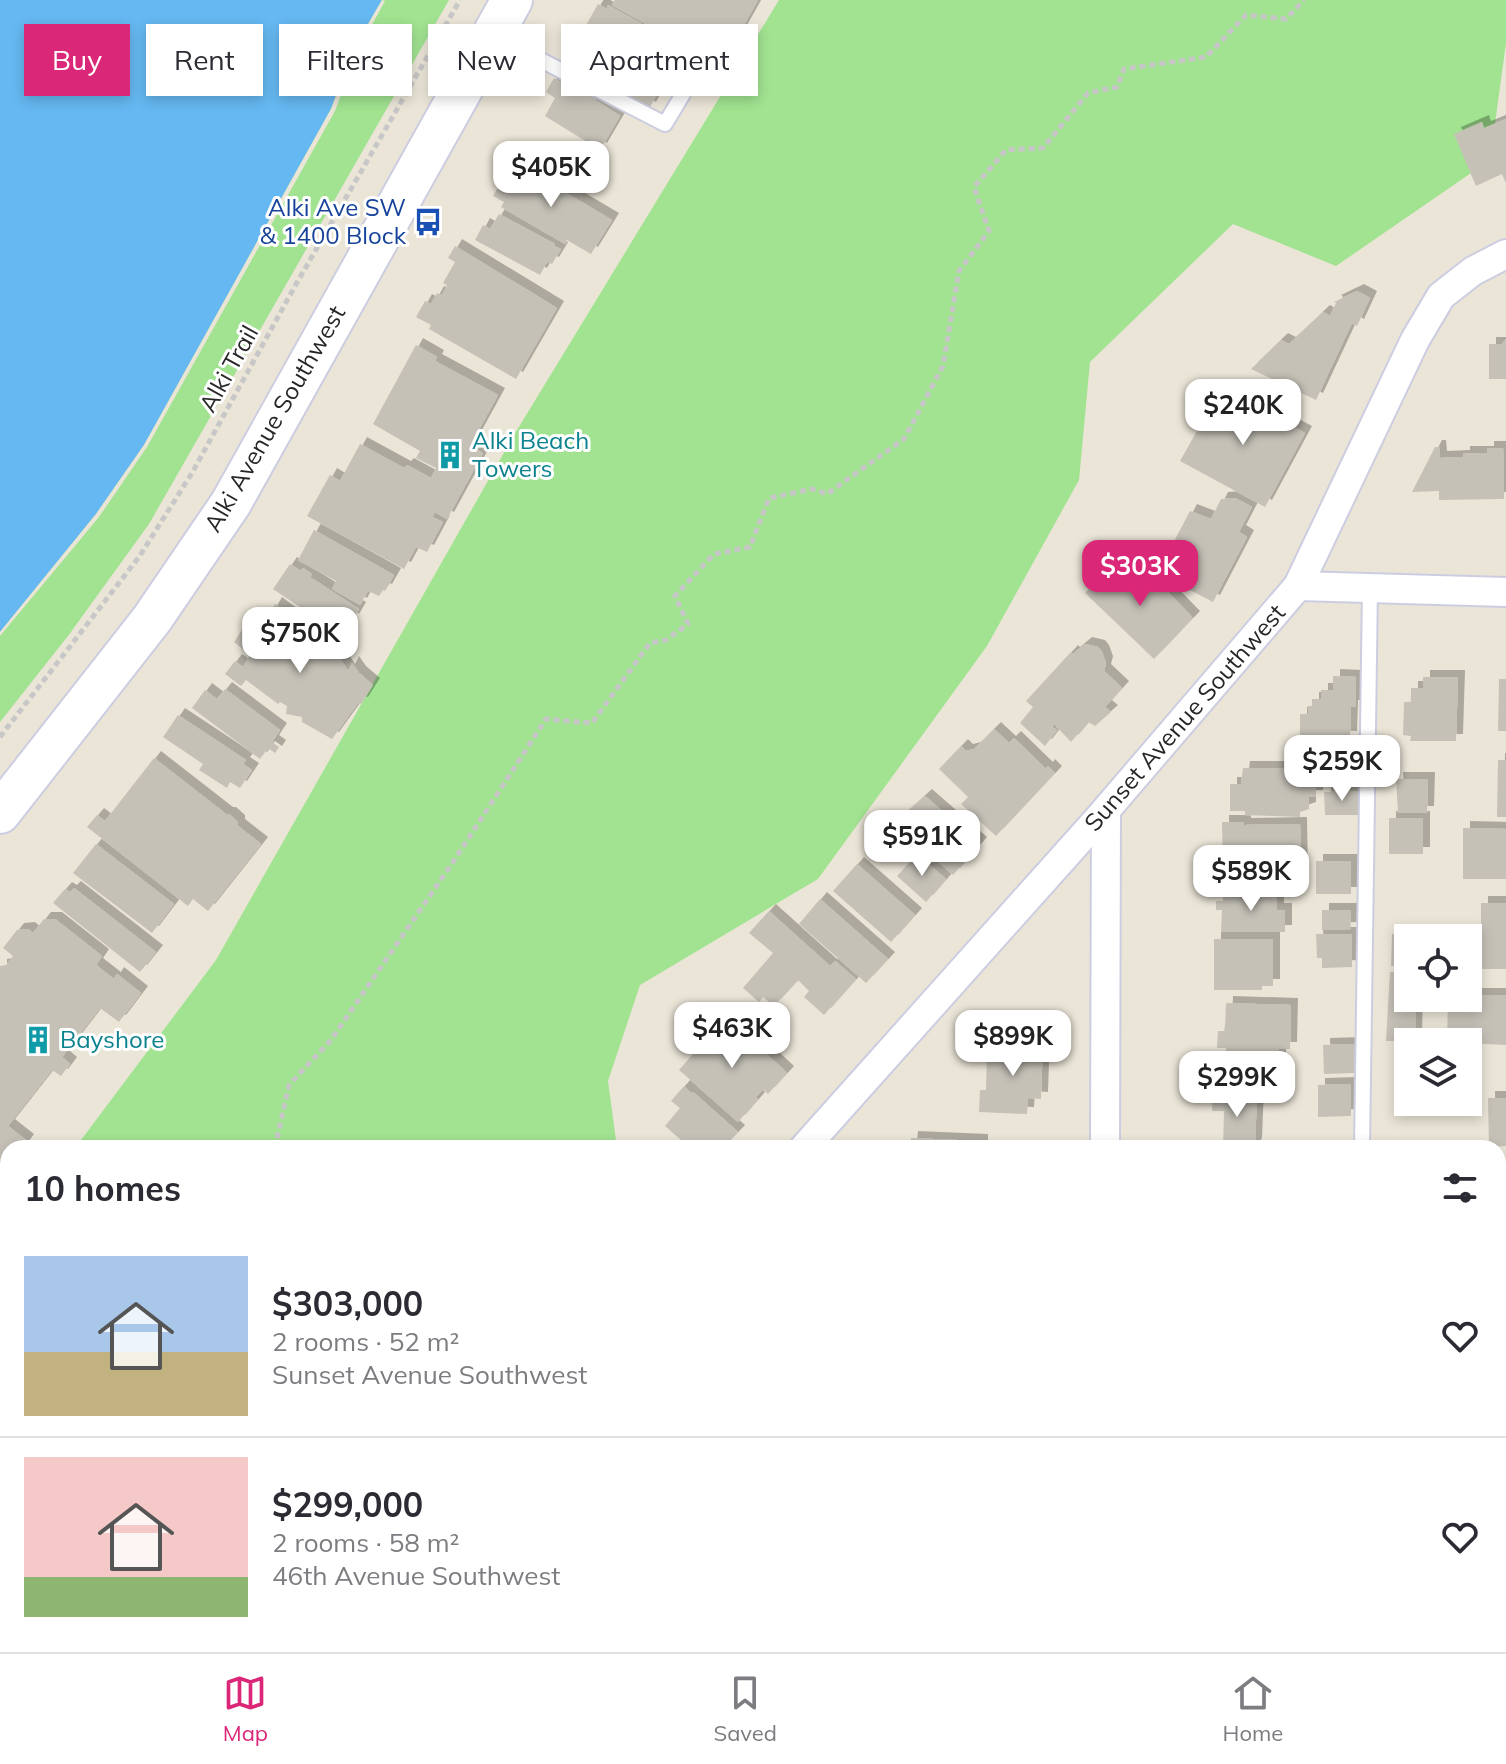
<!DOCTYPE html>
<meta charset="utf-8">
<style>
:root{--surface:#fff;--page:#f7f7f7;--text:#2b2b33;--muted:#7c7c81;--line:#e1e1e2;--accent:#db2777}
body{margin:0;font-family:Mulish,sans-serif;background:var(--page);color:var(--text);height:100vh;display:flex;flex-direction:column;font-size:30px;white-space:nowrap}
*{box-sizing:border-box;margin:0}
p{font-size:26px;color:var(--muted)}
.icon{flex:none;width:44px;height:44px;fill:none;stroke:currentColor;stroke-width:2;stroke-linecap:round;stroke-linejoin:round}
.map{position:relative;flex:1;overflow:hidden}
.panel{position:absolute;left:0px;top:1140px;width:1506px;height:512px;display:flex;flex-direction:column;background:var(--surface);border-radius:24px 24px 0 0;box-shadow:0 4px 12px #0003}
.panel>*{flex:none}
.hud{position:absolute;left:24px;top:24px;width:800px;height:72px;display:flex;gap:16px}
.buttons{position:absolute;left:1394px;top:924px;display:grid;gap:16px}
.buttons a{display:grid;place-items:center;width:88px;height:88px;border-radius:0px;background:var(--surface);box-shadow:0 4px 12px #0003;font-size:40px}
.price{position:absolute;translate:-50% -68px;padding:0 18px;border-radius:16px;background:#fff;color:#222;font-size:26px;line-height:52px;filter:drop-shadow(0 2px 4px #0008)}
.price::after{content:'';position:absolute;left:50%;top:48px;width:24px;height:18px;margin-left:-12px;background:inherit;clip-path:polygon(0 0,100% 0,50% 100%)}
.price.selected{background:var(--accent);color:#fff}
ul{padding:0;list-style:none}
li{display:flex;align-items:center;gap:24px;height:200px;padding:0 24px}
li+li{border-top:2px solid var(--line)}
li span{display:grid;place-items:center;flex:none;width:224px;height:160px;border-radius:0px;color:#555}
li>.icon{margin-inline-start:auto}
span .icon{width:96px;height:96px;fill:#fffc;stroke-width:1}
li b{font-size:34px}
h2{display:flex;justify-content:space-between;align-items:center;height:96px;padding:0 24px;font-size:34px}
.chip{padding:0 28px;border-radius:0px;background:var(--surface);box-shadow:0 4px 12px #0003;font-size:28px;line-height:72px}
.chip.selected{background:var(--accent);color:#fff}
.menu{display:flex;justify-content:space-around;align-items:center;height:112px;border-top:2px solid var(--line);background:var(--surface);font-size:22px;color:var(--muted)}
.menu a{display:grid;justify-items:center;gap:4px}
.menu .selected{color:var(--accent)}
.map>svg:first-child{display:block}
</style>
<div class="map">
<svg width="1506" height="1652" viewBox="0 0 1506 1652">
<defs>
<filter id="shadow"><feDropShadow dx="7" dy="-7" stdDeviation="0" flood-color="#0004"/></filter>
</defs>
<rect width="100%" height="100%" fill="#eae5d7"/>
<path fill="#a1e391" d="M382,0h67l-300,524 -81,112 -68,86v-90l52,-66z
M779,0h727v43l-16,117 -154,106 -103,-42 -143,138 -11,118 -92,166 -169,233 -178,106 -32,96 9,67h-542l141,-188 298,-525z
M8,1241v403h413l-6,8h-415v-400z"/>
<path fill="#65b8f1" d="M0,0h382l-29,50 -22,59 -187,336 -48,69 -96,118z"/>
<path fill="#eae5d7" d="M382,0l3,1 -28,51 -22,59 -188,336 -48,70 -99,119v-4l96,-118 48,-69 187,-336 22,-59z"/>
<path fill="#c5c1b7" filter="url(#shadow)" d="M615,0h143l-37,66 -109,-61z
M598,4l9,5 1,-4 56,31 -3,5 20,10 -32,58 -79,-43 16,-27 -6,-3z
M554,78l27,16 2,-5 14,8 -2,3 25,16 -20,34 -55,-34 10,-18 -9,-6z
M1506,119v64l-4,-9 -26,12 -22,-52 28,-12 2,6z
M511,165l11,7 2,-4 88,52 -21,34 -24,-14 -2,4 -64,-37 3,-5 -11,-6z
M499,214l56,30 -1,2 7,3 -9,15 -5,-2 -7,13 -65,-35 8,-15 7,4z
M455,246l102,62 -41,71 -87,-50 2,-4 -15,-8 9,-16 6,3 6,-11 5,2 5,-10 -4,-2 12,-21 -7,-4z
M1357,291l13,7 -13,28 -5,-3 -36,77 -65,-31 30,-29 8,4 34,-32 7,4 6,-13 -2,-1z
M1506,339v40h-17v-35h13z
M416,345l21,12 -2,4 63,34 -28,51 13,7 -36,66 -12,-7 -3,5 11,5 -16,30 -11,-5 -12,22 -97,-53 23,-41 10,6 20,-37 44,24 3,-3 24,13 5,-10 -20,-10 4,-7 -47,-27z
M1232,390l22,11 -2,4 53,28 -40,74 -85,-46 35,-62z
M1435,447h4l1,11 23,-1v-4h24v-5h16l1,51 -65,1v-9l-27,1z
M1235,498l17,9 -13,25 8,5 -34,65 -48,-25 4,-7 -8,-4 29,-55 21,8 10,-20z
M314,530l80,45 -9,16 -2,-1 -4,6 -11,-5 -8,14 -28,-16 4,-8 -38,-21z
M1124,562l11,11 3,-4 23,22 3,-3 29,30 -39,41 -69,-66 27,-28 5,5z
M290,564l11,7 2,-3 9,6 -2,3 49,32 -7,12 -8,-6 -10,15 -61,-41z
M275,604l15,11 -1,7 44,34 3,-4 12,19 4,-8 7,10 14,12 -12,19 -3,-1 -26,36 -30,-17v-5l-16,-3 1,-8 -7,-4 -2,2 -32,-24 -5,6 -16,-12 10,-13 8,6 7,-12 -16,-13 10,-15 17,13 11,-18 -5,-4z
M1085,644l13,3 4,5 4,11 -2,8 18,17 -17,19 6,5 -16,14 -7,-4 -17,20 -17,-18 -2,3 5,3 -12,16 -25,-23 13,-16 -7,-6 45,-49 2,2z
M1333,676l23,1v30h-5l-1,31 -50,-1v-23h8v-8h4v-7h9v-9h12z
M1423,677h35l-2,64h-46l1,-5 -8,-1 1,-33h7v-14h12z
M1499,679h7v52h-8z
M225,689l55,41 -8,12 7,5 -4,6 -7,-5 -8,11 -68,-51 13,-18 12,9z
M178,715l68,45 -3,4 9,6 -12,18 -10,-6 -3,6 -28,-18 4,-6 -40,-27z
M994,729l15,14 5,-5 32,31 2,-3 7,7 -59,63 -35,-32 7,-7 -29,-28 22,-23 5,5 8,-2z
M154,758l72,56h3l9,8v4l23,18 -53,67 -15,-12 -5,7 -101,-79 10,-12 8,6z
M1498,760h8v57h-9z
M1243,768h70v3h3v26h-7v12l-9,3v5l-55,-2v-4h-15v-27h11z
M1396,779h32l-1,34h-29z
M1359,791l1,24h-35l-1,-23z
M925,796l55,48 -27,31 -58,-52z
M1389,818h34v36h-34z
M1222,822h22v3l56,-1 1,57h-23v-4l-43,2v-6h-12z
M1463,828l43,1v50h-43z
M96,844l78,60 -22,29 -79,-60z
M917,854l29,25 -20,23 -29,-26z
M1316,861h35v33h-35z
M857,864l58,51 -24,27 -58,-51z
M74,888l82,64 -16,20 -87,-69 12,-14 5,3z
M1223,892h54v18h8v22h-64l1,-22h-6v-9h7z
M820,899l68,60 -22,24 -67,-59z
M1481,903h25v66h-25z
M1322,910h28l1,19 -29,1z
M769,911l61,55 5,-5 21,18 -32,36 -20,-18 5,-6 -11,-11 -24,26 -11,-9 -4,5 -16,-14 30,-35 -24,-20z
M44,919h11l47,37 -6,9 18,14 3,-5 24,19 -22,29 -19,-14 -38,49 8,7 -9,12 -9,-6 -44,56 19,15 -5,7h-14v18l-5,6 -3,-3v-203l6,-1 7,-9 -10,-8 14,-18 11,-1 5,4z
M1316,934h36v33l-30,1v-10h-5z
M1392,934h36v4h-20v28h-17z
M1214,939h59v47h-11v4h-48z
M1390,972h18v26l8,3 -1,40h-29z
M1468,995h38v50l-59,-3 1,-44h20z
M1226,1003l65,2 -1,44h-11v23l-54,-1 1,-23h-9l1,-17h7z
M724,1019l17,16 2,-3 44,41 -19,21 -5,-5 -7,8 2,2 -20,23 -59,-52z
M1016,1039l27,1 -2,59 -13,-1 -1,16 -48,-2 1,-22h6l1,-38 21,1 1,-10h6z
M1354,1044l1,29 -31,1 -1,-29z
M1351,1084v32l-33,1v-32z
M684,1086l7,7 2,-1 45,40 -15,16h-45l-2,-2 5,-6 -16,-14 15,-18 -9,-7z
M1213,1093l44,2 -2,50 -2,3h-30l1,-37h-12z
M1488,1098h18v48l-17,1z
M911,1138l70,3v7h-71z
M1498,1179h8v56l-8,-2z
M1498,1379h8v60h-8z
M1498,1503h8v59h-8z
M1498,1576h8v41h-8z
M1498,1627h8v25h-57v-5h7v-3h42z
M486,1644h57v8h-57z
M698,1644h63v8h-68v-3h5z
M1204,1644h74v8h-74z
M1391,1644h29v8h-29z"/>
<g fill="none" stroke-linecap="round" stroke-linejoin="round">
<defs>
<path id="service" d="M496,37l169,87 18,-30
M1362,1148l8,-560
M841,1652v-8
M1354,1652v-8"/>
<path id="minor" d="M1298,586l208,6
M804,1148l295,-330 199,-232 117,-246 26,-44 32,-25 33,-17
M1105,1148l1,-338
M1498,1311h8
M598,1652v-8
M1095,1652v-8"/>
<path id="secondary" d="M0,813l152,-194 79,-116 281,-503"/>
</defs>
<use href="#service" stroke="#cdcde1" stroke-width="18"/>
<use href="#minor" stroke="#cdcde1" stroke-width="32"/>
<use href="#secondary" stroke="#cdcde1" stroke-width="44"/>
<path stroke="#c7c7c7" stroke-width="5" stroke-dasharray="6 4" stroke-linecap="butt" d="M0,737l139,-180 53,-84 103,-187 165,-286
M275,1148l14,-63 42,-45 124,-181 91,-140 46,4 58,-80 16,-3 22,-16 -13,-28 39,-42 36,-7 19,-49 43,-9 15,5 77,-55 39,-73 16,-95 30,-40 -15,-44 32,-37 37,-2 45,-55 29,-6 7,-18 82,-12 40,-42 40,4 18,-19
M0,1581l8,-9"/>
<use href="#service" stroke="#fff" stroke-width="14"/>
<use href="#minor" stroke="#fff" stroke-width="28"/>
<use href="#secondary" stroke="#fff" stroke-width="40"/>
</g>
<defs>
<symbol id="bus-bare" viewBox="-9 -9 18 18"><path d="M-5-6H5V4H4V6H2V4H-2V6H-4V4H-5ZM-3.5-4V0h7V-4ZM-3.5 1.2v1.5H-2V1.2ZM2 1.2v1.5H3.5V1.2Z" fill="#1a4fb4" stroke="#fff" stroke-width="2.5" paint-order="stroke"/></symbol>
<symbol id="building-bare" viewBox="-9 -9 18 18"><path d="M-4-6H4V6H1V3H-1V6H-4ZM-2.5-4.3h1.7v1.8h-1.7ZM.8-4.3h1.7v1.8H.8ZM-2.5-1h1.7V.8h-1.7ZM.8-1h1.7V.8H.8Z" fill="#0f9aa8" stroke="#fff" stroke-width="2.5" paint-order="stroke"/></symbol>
</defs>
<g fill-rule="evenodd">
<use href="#bus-bare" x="408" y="202" width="40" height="40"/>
<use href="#building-bare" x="430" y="435" width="40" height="40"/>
<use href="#building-bare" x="18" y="1020" width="40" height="40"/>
</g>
<g text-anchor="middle" stroke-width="6" stroke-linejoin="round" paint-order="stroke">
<g font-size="24" fill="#164399" stroke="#fff" text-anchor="end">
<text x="406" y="216">Alki Ave SW<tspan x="406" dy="28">&amp; 1400 Block</tspan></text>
</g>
<g font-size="24" fill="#272727" stroke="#fff">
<text transform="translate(229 369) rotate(-61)" y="8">Alki Trail</text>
<text transform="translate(275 419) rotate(-60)" y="8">Alki Avenue Southwest</text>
<text transform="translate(1185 718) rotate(-49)" y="8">Sunset Avenue Southwest</text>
</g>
<g font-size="24" fill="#0d838f" stroke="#fff" text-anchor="start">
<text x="472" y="449">Alki Beach<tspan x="472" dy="28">Towers</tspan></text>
<text x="60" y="1048">Bayshore</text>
</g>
</g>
</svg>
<div class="buttons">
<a><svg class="icon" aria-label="locate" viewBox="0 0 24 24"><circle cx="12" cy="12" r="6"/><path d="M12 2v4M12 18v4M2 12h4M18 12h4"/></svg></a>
<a><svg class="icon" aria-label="layers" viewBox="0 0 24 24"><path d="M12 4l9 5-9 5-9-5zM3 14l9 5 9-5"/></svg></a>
</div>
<b class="price" style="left:551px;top:209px">$405K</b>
<b class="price" style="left:1243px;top:447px">$240K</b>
<b class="price selected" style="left:1140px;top:608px">$303K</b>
<b class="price" style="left:300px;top:675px">$750K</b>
<b class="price" style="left:1342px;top:803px">$259K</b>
<b class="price" style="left:922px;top:878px">$591K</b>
<b class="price" style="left:1251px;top:913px">$589K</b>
<b class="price" style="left:732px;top:1070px">$463K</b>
<b class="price" style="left:1013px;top:1078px">$899K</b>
<b class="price" style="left:1237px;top:1119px">$299K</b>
<div class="hud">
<a class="chip selected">Buy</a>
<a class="chip">Rent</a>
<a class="chip">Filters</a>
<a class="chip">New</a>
<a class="chip">Apartment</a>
</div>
<section class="panel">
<h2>10 homes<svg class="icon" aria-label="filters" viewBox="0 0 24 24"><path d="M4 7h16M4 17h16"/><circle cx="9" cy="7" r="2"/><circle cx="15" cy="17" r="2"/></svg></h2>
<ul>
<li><span style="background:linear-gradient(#a9c7e8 60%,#c2b280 0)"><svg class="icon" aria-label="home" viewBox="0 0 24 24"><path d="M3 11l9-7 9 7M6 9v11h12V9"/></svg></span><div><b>$303,000</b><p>2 rooms · 52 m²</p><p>Sunset Avenue Southwest</p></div><svg class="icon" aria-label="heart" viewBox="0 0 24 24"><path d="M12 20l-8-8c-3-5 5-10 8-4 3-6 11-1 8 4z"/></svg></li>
<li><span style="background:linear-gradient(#f6c9c9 75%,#8fb573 0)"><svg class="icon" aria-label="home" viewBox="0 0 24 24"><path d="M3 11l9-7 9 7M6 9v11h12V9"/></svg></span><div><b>$299,000</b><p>2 rooms · 58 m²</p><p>46th Avenue Southwest</p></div><svg class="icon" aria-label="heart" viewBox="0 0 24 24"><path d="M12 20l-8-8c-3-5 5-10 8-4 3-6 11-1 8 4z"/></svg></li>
</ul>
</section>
</div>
<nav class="menu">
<a class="selected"><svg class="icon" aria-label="map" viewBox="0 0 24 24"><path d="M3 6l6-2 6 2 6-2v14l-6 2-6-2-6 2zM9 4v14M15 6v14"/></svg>Map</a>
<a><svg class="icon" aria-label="saved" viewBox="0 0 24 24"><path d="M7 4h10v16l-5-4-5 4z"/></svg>Saved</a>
<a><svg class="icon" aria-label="home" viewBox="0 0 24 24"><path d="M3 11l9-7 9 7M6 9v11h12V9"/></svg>Home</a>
</nav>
